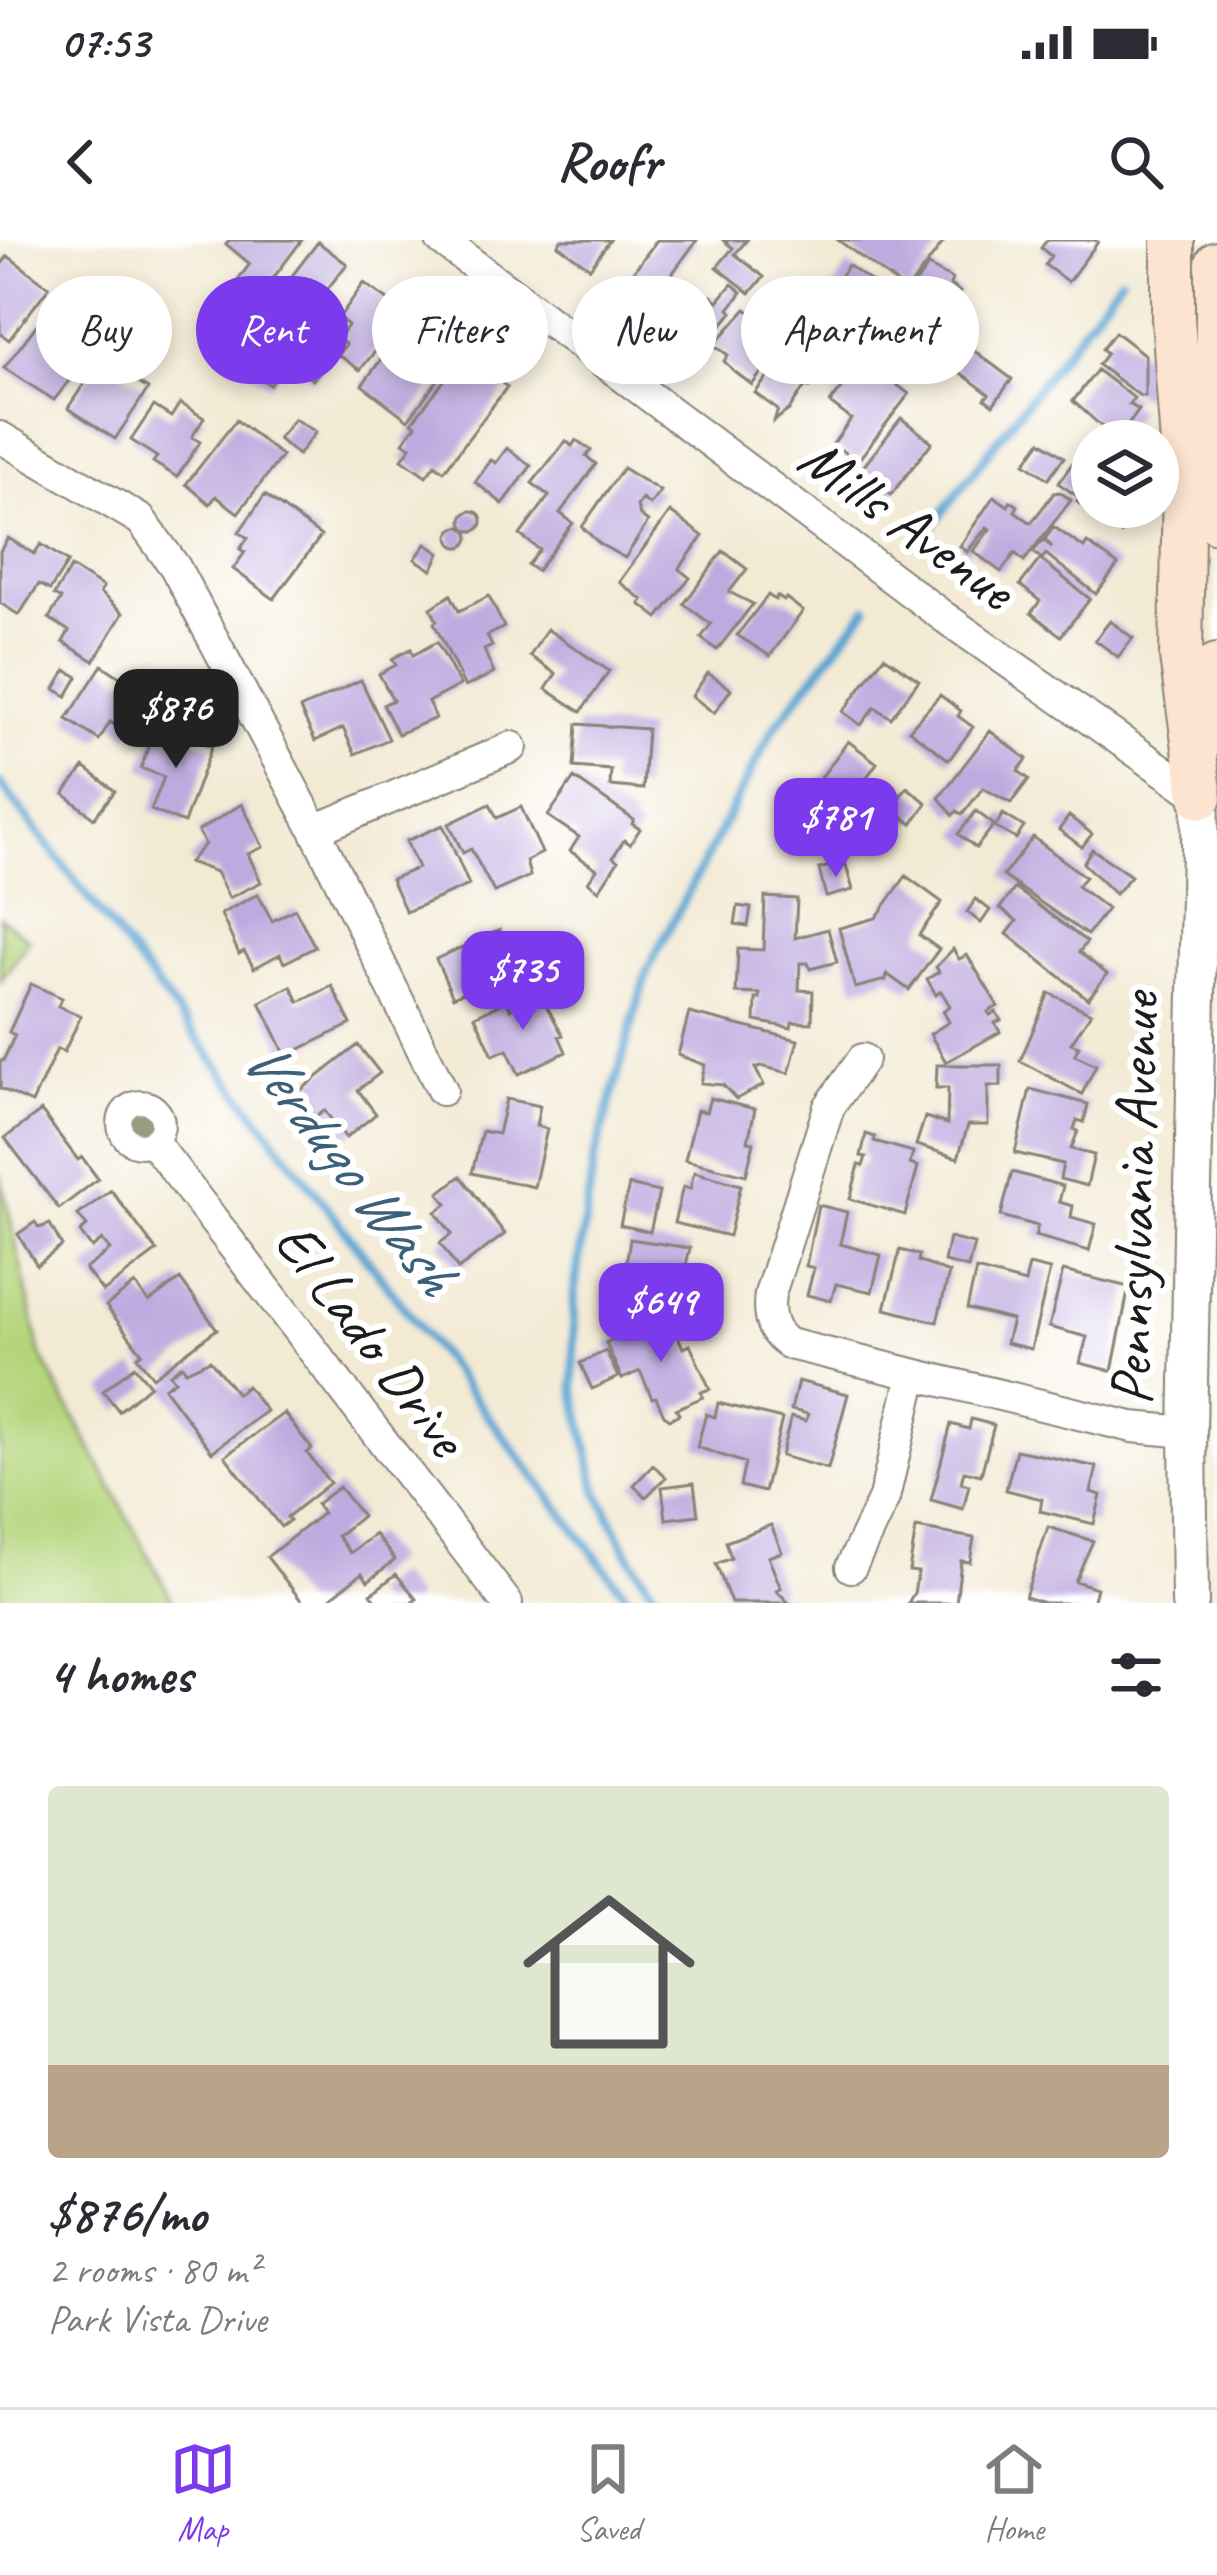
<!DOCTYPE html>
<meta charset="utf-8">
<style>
:root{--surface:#fff;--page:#f7f7f7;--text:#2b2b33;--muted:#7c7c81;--line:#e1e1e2;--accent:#7c3aed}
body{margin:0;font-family:Caveat,sans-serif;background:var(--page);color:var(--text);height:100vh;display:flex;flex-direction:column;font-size:45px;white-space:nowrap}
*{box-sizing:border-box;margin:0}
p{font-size:39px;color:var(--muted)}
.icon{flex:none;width:66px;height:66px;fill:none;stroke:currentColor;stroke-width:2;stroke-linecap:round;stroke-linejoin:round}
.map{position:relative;height:1363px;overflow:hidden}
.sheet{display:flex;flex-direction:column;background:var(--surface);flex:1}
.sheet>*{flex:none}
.hud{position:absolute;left:36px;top:36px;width:1146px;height:108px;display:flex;gap:24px}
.buttons{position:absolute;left:1071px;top:180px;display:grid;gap:24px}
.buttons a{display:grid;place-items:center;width:108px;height:108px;border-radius:50%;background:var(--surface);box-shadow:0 6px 18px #0003;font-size:60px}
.price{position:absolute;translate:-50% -102px;padding:0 27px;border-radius:24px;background:var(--accent);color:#fff;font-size:39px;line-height:78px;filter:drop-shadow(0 3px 6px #0008)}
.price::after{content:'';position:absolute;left:50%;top:72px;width:36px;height:27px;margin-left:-18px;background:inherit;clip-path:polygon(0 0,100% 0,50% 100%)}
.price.active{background:#222;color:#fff}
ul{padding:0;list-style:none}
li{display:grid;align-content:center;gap:24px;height:636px;padding:0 48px}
li span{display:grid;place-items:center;height:372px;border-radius:12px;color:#555}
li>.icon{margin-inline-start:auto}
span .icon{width:216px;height:216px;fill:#fffc;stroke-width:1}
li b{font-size:51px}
h2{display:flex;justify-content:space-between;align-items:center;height:144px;padding:0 48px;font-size:51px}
.tag{padding:0 42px;border-radius:54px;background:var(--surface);box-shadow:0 6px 18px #0003;font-size:42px;line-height:108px}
.tag.active{background:var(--accent);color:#fff}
.status{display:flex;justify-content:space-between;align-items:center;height:84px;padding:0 60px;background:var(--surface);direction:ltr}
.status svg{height:33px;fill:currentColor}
header{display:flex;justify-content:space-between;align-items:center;height:156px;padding:0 48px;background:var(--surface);font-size:54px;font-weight:700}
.tab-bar{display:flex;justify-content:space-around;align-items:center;height:168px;border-top:3px solid var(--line);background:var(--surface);font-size:33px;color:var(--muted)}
.tab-bar a{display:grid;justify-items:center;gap:6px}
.tab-bar .active{color:var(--accent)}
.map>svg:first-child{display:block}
</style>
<div class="status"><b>07:53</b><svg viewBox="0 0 49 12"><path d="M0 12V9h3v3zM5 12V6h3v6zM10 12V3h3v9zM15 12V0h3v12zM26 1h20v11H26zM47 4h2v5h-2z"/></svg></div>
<header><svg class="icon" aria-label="back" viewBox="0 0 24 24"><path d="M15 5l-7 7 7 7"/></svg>Roofr<svg class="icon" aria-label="search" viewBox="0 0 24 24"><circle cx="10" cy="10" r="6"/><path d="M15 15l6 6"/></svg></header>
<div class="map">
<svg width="1217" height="1363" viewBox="0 0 1217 1363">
<rect width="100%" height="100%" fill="#fff"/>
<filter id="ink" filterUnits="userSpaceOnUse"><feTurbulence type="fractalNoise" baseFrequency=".00833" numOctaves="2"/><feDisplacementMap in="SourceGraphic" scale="24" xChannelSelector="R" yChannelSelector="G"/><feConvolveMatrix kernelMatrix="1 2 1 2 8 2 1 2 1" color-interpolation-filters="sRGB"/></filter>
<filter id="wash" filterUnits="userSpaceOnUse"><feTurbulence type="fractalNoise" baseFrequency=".004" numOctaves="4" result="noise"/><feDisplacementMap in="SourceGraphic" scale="48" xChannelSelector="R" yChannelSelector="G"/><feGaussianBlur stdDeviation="2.7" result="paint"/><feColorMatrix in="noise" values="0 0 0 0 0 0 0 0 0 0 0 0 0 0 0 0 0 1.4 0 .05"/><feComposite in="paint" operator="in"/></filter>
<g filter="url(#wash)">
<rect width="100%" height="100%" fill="#f3ead4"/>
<path fill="#b4d57c" stroke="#68784c" stroke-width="3" d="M0,677l29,23 -29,42z
M0,933l41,183 133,247h-174z"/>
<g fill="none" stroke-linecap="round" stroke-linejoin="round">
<path stroke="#5ba5d2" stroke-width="9" d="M920,302l201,-264
M0,543l632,820
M661,1363l-31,-46 -33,-67 -23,-103v-94l20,-133 53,-189 127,-243 93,-120"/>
</g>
<g id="blocks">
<path fill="#beaadf" d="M229,0h73l-46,61 -23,-15 17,-22 -24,-20z
M561,0h49l-20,28 -32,-23z
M657,0h40l-50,68 -26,-20z
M723,0h24l-12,14 29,23 -14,16 -33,-26 16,-19z
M838,0h107l-38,51z
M1047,0h47l4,2 -30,40 -23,-17 6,-9 -10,-8z
M318,2l29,22 -43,55 -5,-4 -8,10 -23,-18z
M8,16l41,31 -40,53 -9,-7v-67z
M848,25l35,25 -19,26 -34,-25z
M928,26l24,13 -2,6 10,7 -17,23 -15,-12 -7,2 -7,-4 4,-5 -7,-6z
M364,43l42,30 -46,57 -22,-15 8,-11 -7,-5 9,-14 -9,-7z
M732,44l10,8 -13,17 3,3 -30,37 -35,-26v-5l22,-26 16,12 6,-8 7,5z
M746,69l16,11 -6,7 5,4 -2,3 20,15 -27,36 -18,-14 -10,-10 4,-6 -14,-10z
M47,77l15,12 4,-5 26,28 -38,48 -50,-32 34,-45 3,2z
M894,81l22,16 -19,25 -22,-17z
M805,89l16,12 -7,9 16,12 -20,26 -4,-3 -17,25 -15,11 4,-11 -23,-17z
M240,90l47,32 -17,23 -46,-31z
M1115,92l30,23v41h-5l-42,-31 9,-12 -5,-4z
M400,94l46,35 -38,51 -46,-35z
M957,98l55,41 -19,26 -8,-6 4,-5 -48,-36z
M313,107l16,12 -16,21 -17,-12z
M864,119l45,35 -52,68 -24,-18 18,-25 -21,-16z
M459,121l18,13 5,-6 25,19 -63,84 -9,-7 -9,12 -24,-17 9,-12 -8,-5 13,-17 -4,-3z
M97,124l14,9 4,-5 33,21 -33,50 -47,-31z
M1097,130l37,28 -5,6 10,6 -22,30 -44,-39z
M180,163l24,15 -12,19 8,5 -23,35 -24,-15 4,-5 -26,-17 23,-34 17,11z
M901,178l31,24 -41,53 -31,-24z
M294,179l22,13 -18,23 -20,-16z
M236,180l46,36 -44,57 -22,-17 -6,8 -24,-20z
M576,200l15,10 -5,6 10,8 -36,49 13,10 -36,48 -9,-6 12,-15 -20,-15 29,-39 -17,-13 34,-42 6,5z
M1041,201l23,16 -16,22 -23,-16z
M1088,202l4,3v62h38l5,8 -14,19 -44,-32 3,-4 -22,-15z
M507,208l24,18 -28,38 -28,-22 16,-22 5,3z
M623,228l37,23 -10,14 -8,-6 -5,7 3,10 8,6 -23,36 -25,-14 -18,-17z
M1060,252l11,8 -47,61 -9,-8 -14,19 -28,-21 17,-22 -3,-2 -20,25 -7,-6 34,-50 14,10 3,-5 7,5 -3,5 16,12 23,-30z
M265,255l56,41 -47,63 -41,-30 12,-17 -5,-3 8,-11 -9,-6z
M462 281a10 10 0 1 1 20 0a10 10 0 1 1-20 0Z
M670,272l33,24 -24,33 11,9 -32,40 -18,-14 3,-4 -24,-18z
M449 297a10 10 0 1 1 20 0a10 10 0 1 1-20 0Z
M1054,287l30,21 3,-5 31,22 -22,29 -50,-40 -4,5 -9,-7 10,-12 9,7 -7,-8z
M8,298l26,16 7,-10 27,18 -18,28 -11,-6 -20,31 -19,-12v-52z
M426,304l14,9 -8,17 -17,-11z
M723,311l24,18 -18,23 24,12 -36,46 -16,-12 10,-14 -27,-20z
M1040,319l50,40 -29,37 -30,-23 9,-12 -20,-16z
M71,327l32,20 -3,6 23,20 -29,48 -31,-19 6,-11 -20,-13 12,-19 -7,-4z
M451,355l8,16 30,-15 15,31 -17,9 5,10 -8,4 10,23 -29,14 -31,-64 3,-2 -6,-13z
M768,355l7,5 2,-4 7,5 2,-3 17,13 -33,45 -33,-21z
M1110,381l23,17 -15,19 -23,-17z
M547,389l62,42 -28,41 -35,-23 10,-15 -26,-18z
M437,402l23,43 -32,17 8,16 -38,16 -15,-29 10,-5 -14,-26 17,-9 -4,-6 19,-10 2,6z
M884,416l35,24 -28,38 -16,-11 -14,18 -18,-13z
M102,425l27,18 4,-6 23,15 -27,42 -19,-12 -11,18 -32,-21z
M66,430l12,7 -11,19 -12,-7z
M708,433l23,16 -17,24 -22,-17z
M361,440l28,59 -34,15 -12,-26 -28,13 -15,-32z
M940,455l21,16 -3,5 15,11 -24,33 -40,-30z
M577,484l70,5 -4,60 -33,-3 1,-16 -37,-3z
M156,486l56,20 -28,77 -33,-13 13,-33 -23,-9z
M990,491l37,28 -9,12 11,8 -18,24 -28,-15 -21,27 -5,-4 -4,4 -14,-17z
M848,501l29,22 -23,32 -14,-10 -7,9 -16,-11z
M84,527l31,24 -21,27 -30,-24z
M574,538l60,42 -2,4 8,5 -10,15 -6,-4 -11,17 5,4 -19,29 -11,-8 9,-13 -27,-18 9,-14 -31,-21z
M907,547l20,16 -15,21 -21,-16z
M242,564l21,43 -15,7 13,28 -32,16 -13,-26 -27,-10 16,-18 -7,-13z
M490,564l7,14 24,-11 21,46 -16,8 4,15 -36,16 -23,-43 -8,4 -14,-29z
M976,571l18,14 -18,23 -18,-14z
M1003,574l21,13 -8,12 -21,-12z
M1069,576l23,18 -10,13 -23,-17z
M443,585l26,60 -63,27 -15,-33 27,-11 -12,-27z
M1033,597l52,40 -8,9 30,23 -20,26 -84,-59z
M1092,609l39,27 -16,18 -32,-31z
M845,622l8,28 -27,7 -7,-28z
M906,636l36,26 -23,33 20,14 -30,41 -22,-16 -1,6 -31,8 -16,-60 37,-10z
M1015,648l72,54 -8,10 28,22 -19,25 -81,-65 10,-13 -17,-13z
M258,654l14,27 23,-12 20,38 -31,16 -4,-9 -26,14 -10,-17 -5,3 -18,-40z
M765,657l32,2 -2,39 33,-9 9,33 -27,7 -2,-6h-8l-1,27 14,1 -1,32 -20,-1 -1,6 -36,-7 1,-22h4v-5l-24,-1 2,-44 25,1z
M976,659l14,11 -9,13 -14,-11z
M738,666l13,2 -3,18 -13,-2z
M500,690l24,53 -31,14 -7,-15 -33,15 -17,-38z
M953,709l6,10 8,-4 31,51 -10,6 2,3 6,-3 5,8 -6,3 5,9 -54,30 -16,-28 19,-12 -6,-11 7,-5 -9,-15 -5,4 -9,-16 12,-7 -3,-5z
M31,744l31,14 -4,8 23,10 -17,36 -7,-3 -25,54 -32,-15v-28l3,1 12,-26 -6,-3z
M291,746l8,16 33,-16 19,38 -65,32 -26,-54z
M1049,753l42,20 -20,30 8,3 -4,9 21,10 -14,29 -62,-33z
M540,755l23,40 -4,1 7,16 -47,22 -12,-25 -14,6 -18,-39 32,-15 3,8z
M689,773l109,27 -9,33 -28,-7 -6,2 9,17 -28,14 -13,-14 -22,-2 4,-18 -27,-10z
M358,805l22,28 -22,17 18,24 -30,24 -22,-28 -9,7 -18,-24z
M937,825h64v21h-13v39h-20l-10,33 -42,-13 9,-28 22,7 1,-36h-12z
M1030,849l58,15 -4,18 -7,-2 -3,9 4,2 -7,18 23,6 -7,31 -27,-7 3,-15 -48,-11z
M710,858l45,11 -7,32 6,1 -8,33 -61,-15 12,-50 9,2z
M506,859l34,7 -4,20 11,3 -13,58 -62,-14 10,-42 16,3z
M41,871l37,49 4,-3 16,22 -39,30 -54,-71z
M866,894l9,3 -1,4 39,11 -3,12 8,3 -13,48 -55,-16 9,-34 4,1 3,-9 -5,-1z
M694,932l47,13 -12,51 -55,-13 9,-36 7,2z
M1012,932l51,14 -4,16 14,4 -2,11 25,7 -7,27 -54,-15 3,-10 -37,-10z
M461,936l44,58 -47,35 -18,-26 12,-9 -16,-22 11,-8 -8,-11z
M629,945l30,7 -9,40 -30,-7z
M111,950l46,61 -54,41 -18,-23 25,-19 -8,-10 -10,8 -12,-16 7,-6 -9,-11z
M818,965l29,7 -7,32 41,11 -9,37 -36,-8 -5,17 -24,-6 7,-27 -8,-2z
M35,982l4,6 11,-4 12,22 -25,19 -19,-31z
M949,998l25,6 -6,24 -24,-6z
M630,999l60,9 -8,35 31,5 -4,26 -62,-9 1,-9 -26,-4z
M900,1010l19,5 -1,6 31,12 -12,49 -52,-13z
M1029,1025l21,5 -19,79 -25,-6 6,-23 -45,-11 9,-39 49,13z
M1063,1031l66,16 -17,84 -32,-8 7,-26 -38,-10z
M180,1039l37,50 -64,48 -16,-20 5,-4 -36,-47 29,-22 14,18z
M650,1083l23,2 10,23 7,-3 20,44 -9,3 2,5 -27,12 3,5 -9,5 -6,-4 -8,-18 -4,1 -12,-27 -18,8 -16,-36z
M606,1111l12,26 -26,12 -12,-26z
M210,1120l27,34 10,-8 19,25 -54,41 -48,-64 11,-8 -5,-6 12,-9 4,6z
M134,1126l16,19 -31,26 -16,-20z
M798,1141l50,13 -20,75 -47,-13 10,-39 15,4 2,-7 -17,-4z
M718,1163l64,16 -18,73 -24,-6 5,-23 -48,-16 9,-33 9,3z
M284,1173l28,36 -5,4 23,30 -43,34 3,3 -9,7 -56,-71z
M971,1179l23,6 -13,50 -17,-4 -3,12 8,2 -6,24 -32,-9 20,-76 18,5z
M1016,1210l81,17 -6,25 10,3 -7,29 -54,-13 2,-12 -36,-9z
M653,1225l13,12 -20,20 -12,-12z
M694,1243l4,32 -32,4 -4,-32z
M339,1247l23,29 -25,20 13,17 25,-19 20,26 -27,21 -6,-8 -38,30h-21l-36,-46 56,-44 -7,-9z
M771,1285l11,27 -14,5 13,31 -5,2 13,13h-58l-15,-39 15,-6 -5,-16z
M1048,1287l45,14 -18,40 22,7 -4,15h-49l-19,-6z
M916,1288l58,10 -4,24 -9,-1 -5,42h-48l6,-10 4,-21 -9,-1z
M396,1334l21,25 -6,4h-32l-8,-9z"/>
</g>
</g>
<g filter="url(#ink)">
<use href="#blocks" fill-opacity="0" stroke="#888378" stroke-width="3"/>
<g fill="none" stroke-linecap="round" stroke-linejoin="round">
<defs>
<path id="minor" d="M441,0l503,377 257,180
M0,197l141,83 34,47 140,263 127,260
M315,590l197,-83
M863,819l-34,48 -59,187c-3,21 1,39 19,50l343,83 56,5
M123 884a18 18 0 1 1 36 0a18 18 0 1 1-36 0Z
M151,899l356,464
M851,1327l33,-69 29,-123"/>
<path id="tertiary" d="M1190,1363l-2,-171 13,-635"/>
<path id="secondary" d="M1173,0v78l11,156 -3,183 20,140
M1217,23v259
M1208,496l9,-71"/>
</defs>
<use href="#minor" stroke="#888378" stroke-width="34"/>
<use href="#tertiary" stroke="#888378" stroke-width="40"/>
<use href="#secondary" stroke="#888378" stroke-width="46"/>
<use href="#minor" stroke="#fff" stroke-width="30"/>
<use href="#tertiary" stroke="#fff" stroke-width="36"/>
<use href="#secondary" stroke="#fde4d1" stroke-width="42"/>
</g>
<circle fill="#9a9c82" cx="141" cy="883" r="10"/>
</g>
<g text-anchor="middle" stroke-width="12" stroke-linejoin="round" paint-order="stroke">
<g font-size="60" fill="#1c1c1c" stroke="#fff">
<text transform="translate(908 282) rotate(36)" y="21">Mills Avenue</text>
<text transform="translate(1133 959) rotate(-89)" y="21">Pennsylvania Avenue</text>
<text transform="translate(372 1098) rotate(53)" y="21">El Lado Drive</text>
</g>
<g font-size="63" font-style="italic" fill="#3c6077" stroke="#fff">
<text transform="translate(351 925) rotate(52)" y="22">Verdugo Wash</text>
</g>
</g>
</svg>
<div class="buttons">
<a><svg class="icon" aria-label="layers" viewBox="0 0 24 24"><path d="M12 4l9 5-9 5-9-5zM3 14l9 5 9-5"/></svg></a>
</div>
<b class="price active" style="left:176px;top:531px">$876</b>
<b class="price" style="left:836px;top:640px">$781</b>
<b class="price" style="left:523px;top:793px">$735</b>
<b class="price" style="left:661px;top:1125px">$649</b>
<div class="hud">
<a class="tag">Buy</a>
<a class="tag active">Rent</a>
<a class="tag">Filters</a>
<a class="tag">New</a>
<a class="tag">Apartment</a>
</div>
</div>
<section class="sheet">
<h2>4 homes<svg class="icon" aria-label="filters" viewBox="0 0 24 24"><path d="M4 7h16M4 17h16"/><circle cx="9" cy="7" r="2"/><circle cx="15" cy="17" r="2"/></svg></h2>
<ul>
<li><span style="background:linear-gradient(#dfe7d0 75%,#b9a48a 0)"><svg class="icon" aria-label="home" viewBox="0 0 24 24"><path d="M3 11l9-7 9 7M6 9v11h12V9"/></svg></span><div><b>$876/mo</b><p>2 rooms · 80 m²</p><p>Park Vista Drive</p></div></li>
</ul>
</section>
<nav class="tab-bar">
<a class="active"><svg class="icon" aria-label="map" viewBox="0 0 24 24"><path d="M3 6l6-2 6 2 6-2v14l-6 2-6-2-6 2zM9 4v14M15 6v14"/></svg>Map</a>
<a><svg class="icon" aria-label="saved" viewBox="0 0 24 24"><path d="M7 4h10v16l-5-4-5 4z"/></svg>Saved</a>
<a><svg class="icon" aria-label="home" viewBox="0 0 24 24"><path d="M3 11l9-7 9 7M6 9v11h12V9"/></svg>Home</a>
</nav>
